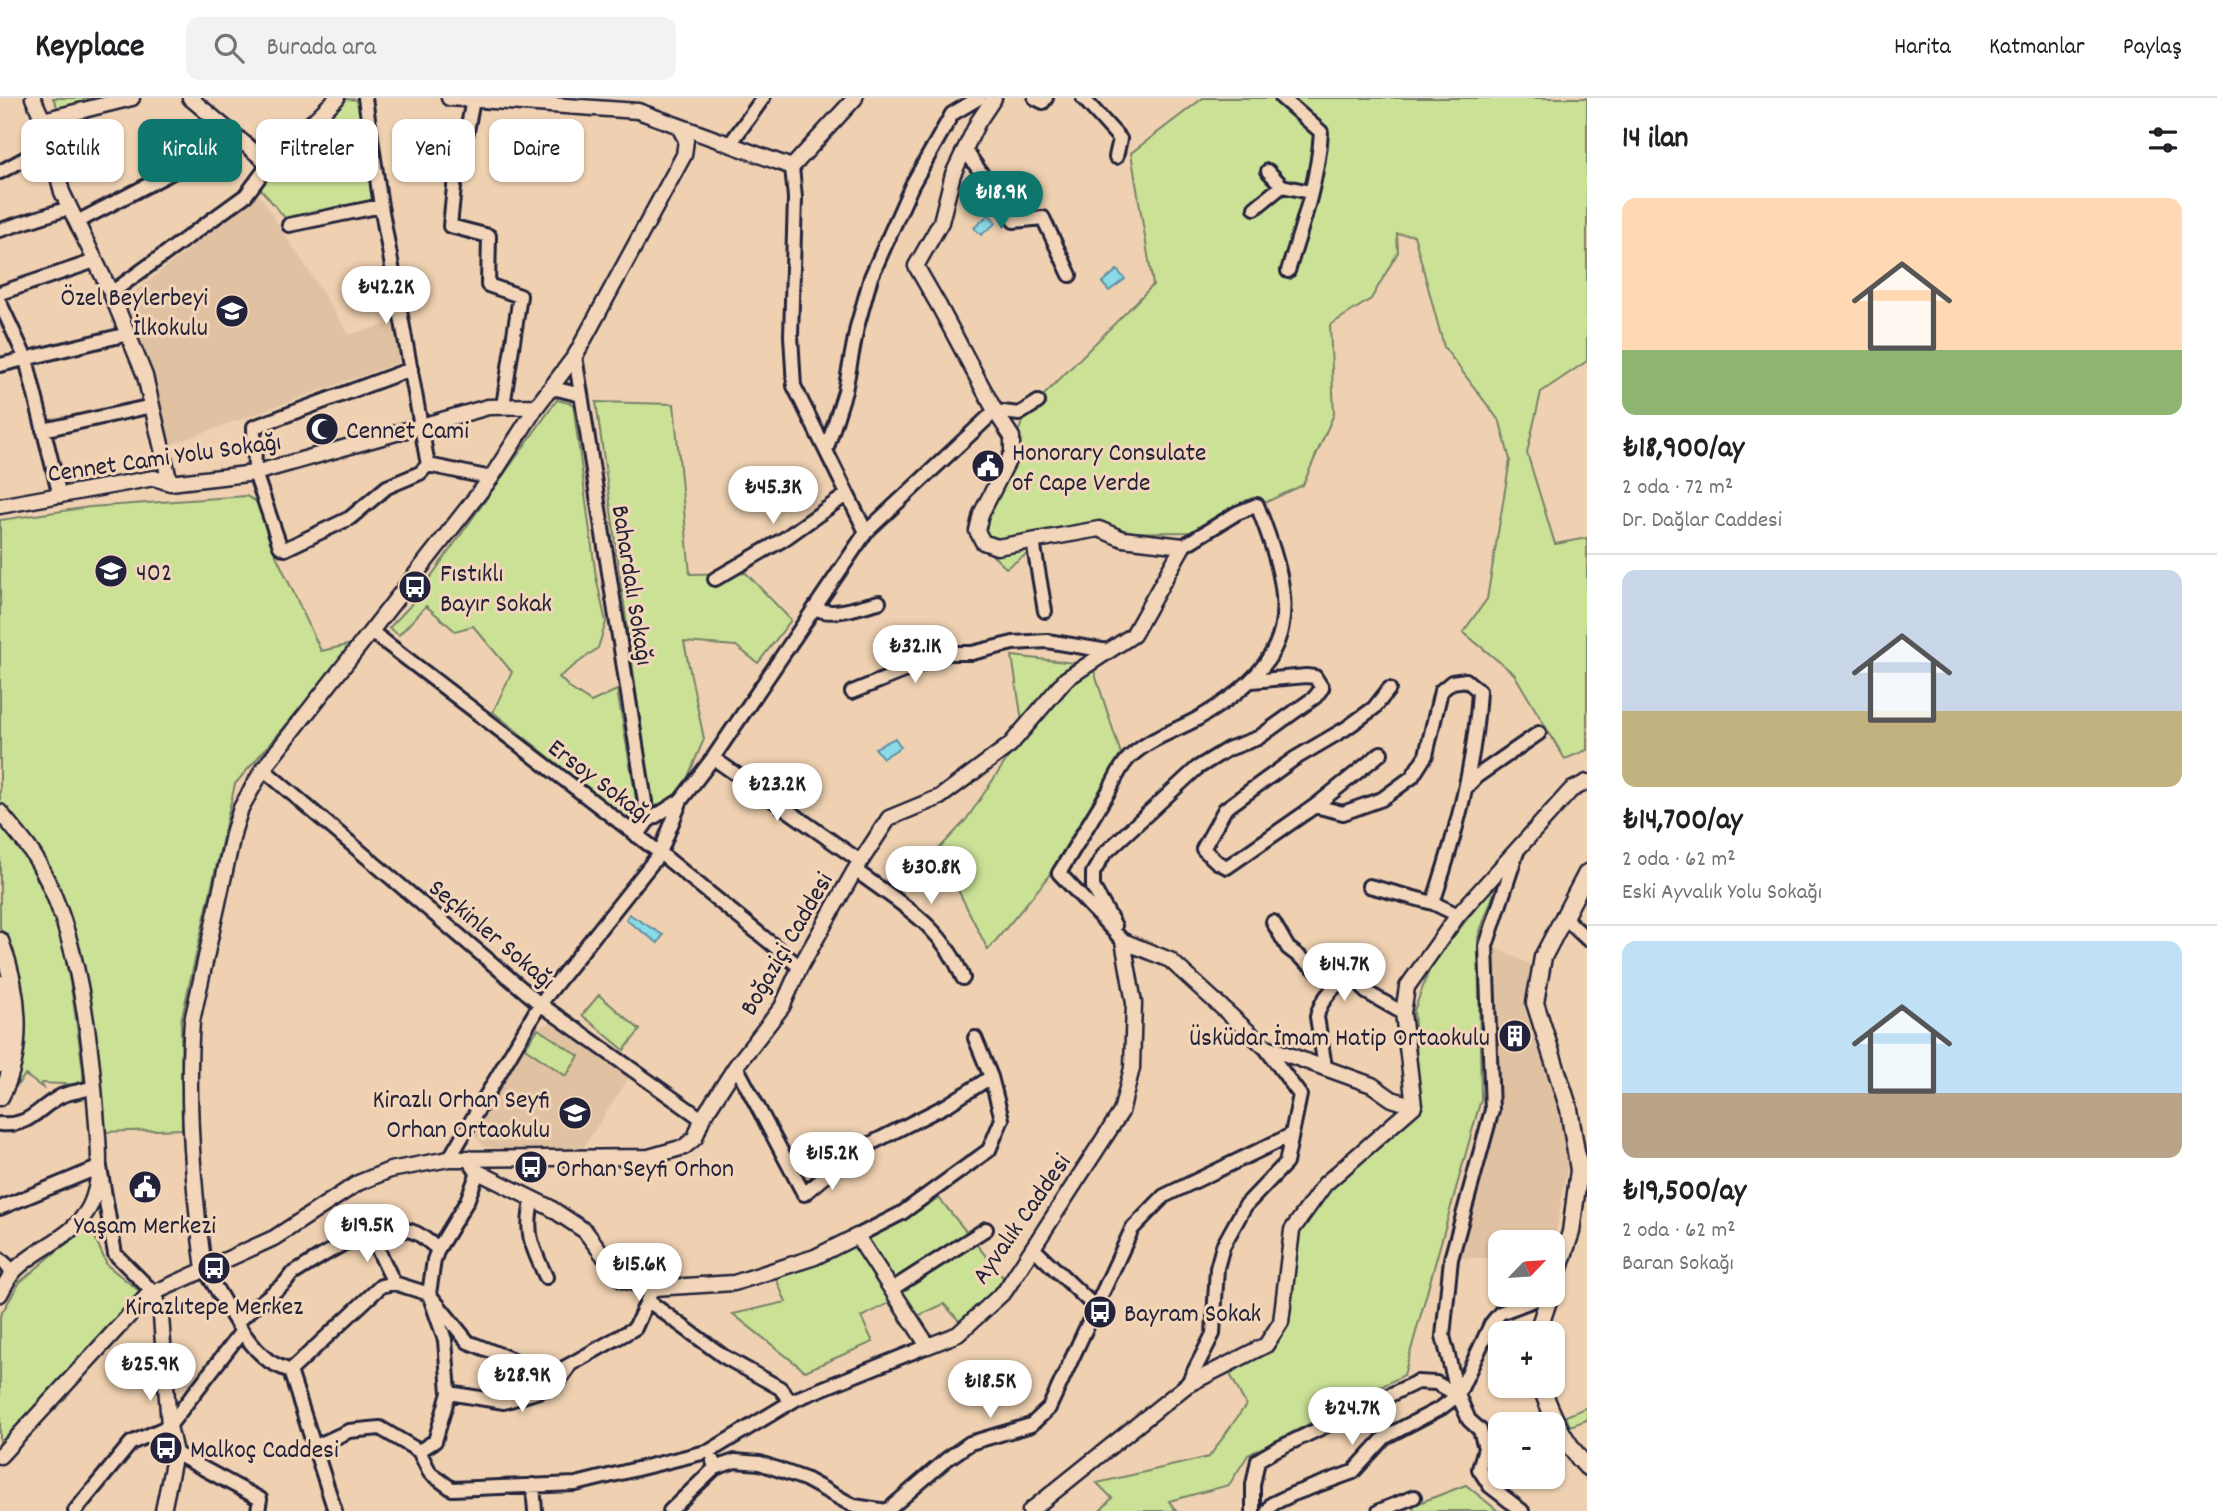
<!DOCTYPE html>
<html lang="tr">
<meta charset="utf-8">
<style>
:root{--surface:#fff;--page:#f2f2f2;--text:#202124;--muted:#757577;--line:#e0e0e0;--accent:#0f766e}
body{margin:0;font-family:Dekko,sans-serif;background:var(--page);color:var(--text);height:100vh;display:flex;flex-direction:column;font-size:26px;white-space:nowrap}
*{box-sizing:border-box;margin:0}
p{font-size:23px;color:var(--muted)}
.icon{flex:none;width:38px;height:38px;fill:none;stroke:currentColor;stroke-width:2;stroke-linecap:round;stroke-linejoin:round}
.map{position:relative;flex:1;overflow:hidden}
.panel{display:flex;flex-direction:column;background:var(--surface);width:630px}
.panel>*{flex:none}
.banner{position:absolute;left:21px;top:21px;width:665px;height:63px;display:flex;gap:14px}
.needle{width:46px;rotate:65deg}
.buttons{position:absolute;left:1488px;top:1132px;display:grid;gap:14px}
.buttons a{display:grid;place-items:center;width:77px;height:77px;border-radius:14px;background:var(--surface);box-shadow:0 2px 5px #0004;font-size:35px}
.price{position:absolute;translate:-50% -60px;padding:0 16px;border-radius:24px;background:#fff;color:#222;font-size:23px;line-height:46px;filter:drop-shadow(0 2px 4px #0008)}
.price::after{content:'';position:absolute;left:50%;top:42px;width:21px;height:16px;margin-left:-10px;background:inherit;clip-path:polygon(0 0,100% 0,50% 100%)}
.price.current{background:var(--accent);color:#fff}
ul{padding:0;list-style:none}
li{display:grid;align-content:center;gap:14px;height:371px;padding:0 35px}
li+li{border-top:2px solid var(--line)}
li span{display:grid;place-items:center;height:217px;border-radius:14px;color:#555}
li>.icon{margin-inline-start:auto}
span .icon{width:126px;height:126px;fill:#fffc;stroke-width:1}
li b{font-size:30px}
h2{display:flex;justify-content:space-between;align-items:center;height:84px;padding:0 35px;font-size:30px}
.chip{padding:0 24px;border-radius:14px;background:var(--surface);box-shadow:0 2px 5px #0004;font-size:24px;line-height:63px}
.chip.current{background:var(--accent);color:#fff}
header{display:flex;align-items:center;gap:42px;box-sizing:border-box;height:98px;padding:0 35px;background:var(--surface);border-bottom:2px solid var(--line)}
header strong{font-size:33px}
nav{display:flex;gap:38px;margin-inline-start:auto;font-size:24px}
.search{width:490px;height:63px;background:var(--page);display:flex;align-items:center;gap:18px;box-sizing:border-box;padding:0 24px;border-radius:14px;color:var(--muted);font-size:26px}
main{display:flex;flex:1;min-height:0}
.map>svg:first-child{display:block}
</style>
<header>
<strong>Keyplace</strong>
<div class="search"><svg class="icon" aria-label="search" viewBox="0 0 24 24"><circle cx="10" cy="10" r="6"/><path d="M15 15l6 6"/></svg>Burada ara</div>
<nav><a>Harita</a><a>Katmanlar</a><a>Paylaş</a></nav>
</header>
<main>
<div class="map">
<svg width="1587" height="1413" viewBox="0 0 1587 1413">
<rect width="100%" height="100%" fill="#efd1b1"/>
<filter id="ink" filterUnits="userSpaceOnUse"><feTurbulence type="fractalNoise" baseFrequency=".0143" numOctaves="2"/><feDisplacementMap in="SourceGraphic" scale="14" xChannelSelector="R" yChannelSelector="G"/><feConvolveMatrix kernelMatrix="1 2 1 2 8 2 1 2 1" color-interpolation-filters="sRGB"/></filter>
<g filter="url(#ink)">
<path fill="#e0c2a2" d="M259,96l90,140 48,-12 6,39 -234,84 -43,-146z
M1491,848l39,18 -5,45 33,94 9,64 -15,90v-15h-52v16h-42l42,-162z
M554,924l8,1 12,8 55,47 -46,70 -46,5 -53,-6 -10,-12 3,-12 62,-97z"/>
<path fill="#cbe196" stroke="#768268" stroke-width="2" d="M53,0h41l-35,13z
M1203,0h384v263l-46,31 -14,61 28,91 32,-6v212l-22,9 -51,-85 -51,-42 24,-33 23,-139 -10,-38 -56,-75 -30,-112 -17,-1 1,18 -27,47 -41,26 4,89 -31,71 -101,47 -143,1 -53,35 -32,-30 52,-125 127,-128 -22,-132z
M345,1l16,1 12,100 -88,18 -26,-31z
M557,302l16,4 23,173 10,45 -8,26 -39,29 12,12 20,13 26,-12 21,120 -7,8 -9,-2 -129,-104 19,-40 -39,-46 -18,5 -29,-25 -27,29 -10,-7 20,-21z
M596,304l78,2 16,170 56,-1 45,47 -33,43 -22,-17 -52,-4 20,97 -22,52 -29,23z
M246,398l17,9 11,46 47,100 36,-8 -122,141 -54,237 1,108 -79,3 -18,-156 -39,-112 -46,-59v-285l90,-13z
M1012,558l80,9 29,89 -75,126 -58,70 -50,-100 28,-30 58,-86z
M0,724c11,14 24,29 32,44 35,62 41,135 51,204v15l-42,-2 2,5 -18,-13 -15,20 -1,-146 -9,-21z
M1499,781l-21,58 3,162 -77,276 -156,80 -19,30 -60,16 7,10h-76l12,-13 -15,-15 112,-26 37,-52 -16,-31 40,-27 16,-17 12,-97 31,-46 91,-80 -6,-96 17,-46z
M599,897l41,35 -16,20 -42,-35z
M538,931l41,27 -13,20 -41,-28z
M939,1100l67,83 -46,41 -16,-18 -42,19 -13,-20 -28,14 12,25 -68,29 -72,-57 53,-12 -11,-26 95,-40z
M89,1126l18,41 36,29 -143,153v-131l20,-34z
M1587,1309v13l-17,6 -4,-10z
M1466,1387l32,26h-82l-5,-5z"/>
<path fill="#8bdae8" stroke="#6190a3" stroke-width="2" d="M989,116l7,9 -15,12 -7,-7z
M1117,172l8,9 -16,12 -7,-8z
M895,640l6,9 -18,11 -8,-10z
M629,816l34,21 -5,8 -32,-23z"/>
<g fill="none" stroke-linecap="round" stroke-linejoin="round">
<defs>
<path id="minor" d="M365,0l16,108 47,259 63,13
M1035,0l8,4 3,-4
M1083,0l37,41 -4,18
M1282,0l39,34c-3,48 -19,94 -33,139
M473,2l-6,31 -10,27 -7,68 39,10 -1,49 32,11 -17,110
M730,46l33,-46
M966,53l48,70 29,-3 27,57
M792,69l3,31 -4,138 3,50 72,146
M1268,73l14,15 28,6
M0,74l48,-26
M1255,110l27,-22
M77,124l161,-84
M289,127l92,-19
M0,132l69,-22
M0,195l95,-32
M111,195l135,-98 23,-31
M0,205l26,56 34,137
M575,258l73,465
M0,267l128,-31
M411,271l-157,58 1,46 25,73 5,3 65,-31 37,-31 33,-14 8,-8
M548,293l9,-2 24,6
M43,332l109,-24
M826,353l19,-60 12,-64 14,-50 41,-92 40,-71 27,-16
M1033,443l12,70
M715,481l69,-40 62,-44
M815,510c17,10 46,-2 64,-6
M372,534l288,221 140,114
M852,594l97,-39h23l41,-10 34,-2 61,10
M1381,655l-66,53 -88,61 -10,-5 -14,-13 22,-40 69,-50 51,-30 29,-21 15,-19
M713,660l147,103
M263,671l277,235 162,115
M1466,690l11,-12 62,-43
M1315,708l28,7 39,-14 30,-22 14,-22 15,-64 11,-9 14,-2 13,11c-4,73 -23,142 -46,212l25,12
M637,738l11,-15 33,-21
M1517,754l-31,94 6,164 -41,149 -8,77 15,59 11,25 11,10 5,18 -6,21 11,17 32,25
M855,772c44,33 87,55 108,108
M1369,788l64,17
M1563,818l24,23
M1273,824l15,26 49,37
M1115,828l-22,-39v-14l11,-19 93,-86 31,-19 30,-11 57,-41 7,-9 -7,-11 -9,-1 -54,5
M1123,843l-64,-68c17,-27 33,-55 50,-82 6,-12 13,-28 23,-36 19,-17 43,-24 65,-36 104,-60 101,-111 60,-214l-20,8 -54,33
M736,968l68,128 50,-42 93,-47 44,-28
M1325,969l-8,-50c3,-19 23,-37 38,-46l11,21 37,21
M0,1026c31,3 37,-16 61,-28 11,-5 22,-4 33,-10
M449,1061l91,-155 120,-151 21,-53 32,-42 153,-226 129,-121 24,3 19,-12
M533,1101c-9,33 -1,48 13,78
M0,1110l100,-41 15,87 40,40
M369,1133l25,52
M857,1138l45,-23 87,-63 13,-31 -11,-42 -16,-39
M1033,1150l62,59
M0,1161l14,13
M204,1171c20,29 37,71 65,92 6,4 14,7 21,10l45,140
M892,1191l94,-60
M647,1202l76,56 57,32 11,14
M236,1224l49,-39 6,-8c34,-20 83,-59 125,-42 7,3 15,11 22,16
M290,1273l91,-85 13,-3 35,11 39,48 58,23 29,8 80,-45 18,-40
M1187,1287l26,-51 4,-66 6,-22 22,-40 41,-43 14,-68 -36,-49
M449,1295l55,9 51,-16 14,-19
M314,1349l35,-16 31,-3 39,23 11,22 22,16 124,-5 134,-33 86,-52 132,-53
M419,1353l16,-10 14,-48 -4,-53 -16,-46 5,-34 4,-11 29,-48 11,-29
M175,1355l85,46 -2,12
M715,1370l20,-7 25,2 45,16 49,27 33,5 60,-52 23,-16 61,-18 18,-17 83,-179 32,-33 127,-61
M533,1387l2,26
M75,1413l56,-68 38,-17 73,-95
M670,1413l45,-43 -2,-7
M1253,1413v-26l5,-25 17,-10 142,-68 19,1 22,12
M1268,1413l4,-7 21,-10 60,-22 32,-35 56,-29 17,-13 33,-71 9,-11 47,-18
M1379,1413l35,-14"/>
<path id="tertiary" d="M33,0l10,22 19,72 49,101 34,83 25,107
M190,0l79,66 68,-66
M449,0l189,13 154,56 63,-69
M43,22l89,-22
M0,408l154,-28 16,5 85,-10 233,-66 49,-1
M0,714c14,18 31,35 41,56 37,68 49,167 55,243 2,32 8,65 -6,95 -16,32 -53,41 -76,65 -6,7 -10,16 -14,23
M1123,843l47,19 94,86 108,39 20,14 22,7
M468,1060l10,14 71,35 36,24 37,49 31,8 81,-5 81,-26 42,-21 71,110 30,-12 47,-43 116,-179 11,-44 2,-65 -11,-62
M204,1171c-11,-81 -18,-166 -12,-248l42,-191 7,-22 22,-39 228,-291 46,-72 38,-50 109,-201 2,-15 -7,-13
M155,1196l6,22 8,110 6,27 -12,58
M0,1358l147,-160 127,-58 84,-55 32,-13 59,-11 200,-2 35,-10 11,-9 7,-19 34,-53 46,-59 18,-40 55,-97 34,-52 51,-21 70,-52 56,-66 67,-44 50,-89 -60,-7 -24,-10 -102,18 -14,-5 -6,-11 4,-17 31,-61v-16l-17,-26 -56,-105 -23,-40 25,-44 12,-48 25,-52 16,-24
M1030,1413l157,-126 79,-40 15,-23 11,-92 33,-46 89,-78 -11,-93 4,-26 51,-72 113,-125 16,-8"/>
<path id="secondary" d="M0,843c19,48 25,110 0,156
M0,886l4,16 -2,58 -2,6
M1552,1191l19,-57 8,-62 -10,-61 -34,-106 8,-46 44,-84
M1537,1236l13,-39
M1541,1288c11,30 24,58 46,81"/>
</defs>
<use href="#minor" stroke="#22223b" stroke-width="18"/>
<use href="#tertiary" stroke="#22223b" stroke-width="19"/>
<use href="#secondary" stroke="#22223b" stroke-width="21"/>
<use href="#minor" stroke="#f3d6b9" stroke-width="12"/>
<use href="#tertiary" stroke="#f3d6b9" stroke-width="14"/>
<use href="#secondary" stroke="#f3d6b9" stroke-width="16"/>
</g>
</g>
<defs>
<symbol id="school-disc" viewBox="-11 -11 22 22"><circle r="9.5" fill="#22223b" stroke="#f3d6b9"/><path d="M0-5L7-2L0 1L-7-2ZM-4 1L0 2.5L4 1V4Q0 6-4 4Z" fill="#fff"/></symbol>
<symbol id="mosque-disc" viewBox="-11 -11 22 22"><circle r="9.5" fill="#22223b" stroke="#f3d6b9"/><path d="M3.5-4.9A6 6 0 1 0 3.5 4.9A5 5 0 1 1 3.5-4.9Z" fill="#fff"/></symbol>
<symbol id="civic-disc" viewBox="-11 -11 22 22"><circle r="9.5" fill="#22223b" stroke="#f3d6b9"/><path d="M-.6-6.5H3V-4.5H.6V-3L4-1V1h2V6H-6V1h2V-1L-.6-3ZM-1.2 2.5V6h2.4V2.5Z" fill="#fff"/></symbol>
<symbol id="bus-disc" viewBox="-11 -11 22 22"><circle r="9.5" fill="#22223b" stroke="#f3d6b9"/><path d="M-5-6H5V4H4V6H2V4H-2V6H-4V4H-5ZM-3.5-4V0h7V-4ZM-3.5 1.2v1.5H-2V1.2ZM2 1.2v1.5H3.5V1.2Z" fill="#fff"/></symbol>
<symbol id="building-disc" viewBox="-11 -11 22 22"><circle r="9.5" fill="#22223b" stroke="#f3d6b9"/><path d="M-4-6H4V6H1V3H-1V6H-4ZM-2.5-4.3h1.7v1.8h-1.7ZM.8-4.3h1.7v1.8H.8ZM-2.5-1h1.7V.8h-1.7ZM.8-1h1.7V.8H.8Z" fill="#fff"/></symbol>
</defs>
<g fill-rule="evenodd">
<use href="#school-disc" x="213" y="194" width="38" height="38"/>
<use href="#mosque-disc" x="303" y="312" width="38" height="38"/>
<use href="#civic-disc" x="969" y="349" width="38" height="38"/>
<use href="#school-disc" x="92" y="454" width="38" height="38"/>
<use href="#bus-disc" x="396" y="470" width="38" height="38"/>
<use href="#building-disc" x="1496" y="919" width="38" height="38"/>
<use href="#school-disc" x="556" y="996" width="38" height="38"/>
<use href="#bus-disc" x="512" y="1050" width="38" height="38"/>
<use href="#civic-disc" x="126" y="1070" width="38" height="38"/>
<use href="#bus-disc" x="195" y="1151" width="38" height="38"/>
<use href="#bus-disc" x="1081" y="1195" width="38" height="38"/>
<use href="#bus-disc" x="147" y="1331" width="38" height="38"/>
</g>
<g text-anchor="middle" stroke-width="6" stroke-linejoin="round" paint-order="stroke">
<g font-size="26" fill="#22223b" stroke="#f3d6b9" text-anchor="start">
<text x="208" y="207" text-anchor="end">Özel Beylerbeyi<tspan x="208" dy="30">İlkokulu</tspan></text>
<text x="346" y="340">Cennet Cami</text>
<text x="1012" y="362">Honorary Consulate<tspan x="1012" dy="30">of Cape Verde</tspan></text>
<text x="136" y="482">402</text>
<text x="440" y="483">Fıstıklı<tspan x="440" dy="30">Bayır Sokak</tspan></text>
<text x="1490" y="947" text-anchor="end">Üsküdar İmam Hatip Ortaokulu</text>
<text x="550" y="1009" text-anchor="end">Kirazlı Orhan Seyfi<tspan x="550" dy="30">Orhan Ortaokulu</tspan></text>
<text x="556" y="1078">Orhan Seyfi Orhon</text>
<text x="145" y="1135" text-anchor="middle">Yaşam Merkezi</text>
<text x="214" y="1216" text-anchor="middle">Kirazlıtepe Merkez</text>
<text x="1124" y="1223">Bayram Sokak</text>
<text x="190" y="1359">Malkoç Caddesi</text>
</g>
<g font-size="26" fill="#22223b" stroke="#f3d6b9">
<text transform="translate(164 358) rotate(-8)" y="9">Cennet Cami Yolu Sokağı</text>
<text transform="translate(634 487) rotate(81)" y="9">Bahardalı Sokağı</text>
<text transform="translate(601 682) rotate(37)" y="9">Ersoy Sokağı</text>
<text transform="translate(493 835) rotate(40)" y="9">Seçkinler Sokağı</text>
<text transform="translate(785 845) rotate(-60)" y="9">Boğaziçi Caddesi</text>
<text transform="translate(1020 1120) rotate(-55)" y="9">Ayvalık Caddesi</text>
</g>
</g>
</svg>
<div class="buttons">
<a><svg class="needle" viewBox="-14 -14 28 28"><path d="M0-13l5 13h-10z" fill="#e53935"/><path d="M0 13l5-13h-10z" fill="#757577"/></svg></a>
<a>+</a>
<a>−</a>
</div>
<b class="price current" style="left:1001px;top:133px">₺18.9K</b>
<b class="price" style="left:386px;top:228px">₺42.2K</b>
<b class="price" style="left:773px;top:428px">₺45.3K</b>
<b class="price" style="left:915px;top:587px">₺32.1K</b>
<b class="price" style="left:777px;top:725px">₺23.2K</b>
<b class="price" style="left:931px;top:808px">₺30.8K</b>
<b class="price" style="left:1344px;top:905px">₺14.7K</b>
<b class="price" style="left:832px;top:1094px">₺15.2K</b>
<b class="price" style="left:367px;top:1166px">₺19.5K</b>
<b class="price" style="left:639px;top:1205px">₺15.6K</b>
<b class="price" style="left:150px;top:1305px">₺25.9K</b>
<b class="price" style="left:522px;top:1316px">₺28.9K</b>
<b class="price" style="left:990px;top:1322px">₺18.5K</b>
<b class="price" style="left:1352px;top:1349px">₺24.7K</b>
<div class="banner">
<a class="chip">Satılık</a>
<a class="chip current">Kiralık</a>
<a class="chip">Filtreler</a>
<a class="chip">Yeni</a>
<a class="chip">Daire</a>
</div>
</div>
<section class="panel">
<h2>14 ilan<svg class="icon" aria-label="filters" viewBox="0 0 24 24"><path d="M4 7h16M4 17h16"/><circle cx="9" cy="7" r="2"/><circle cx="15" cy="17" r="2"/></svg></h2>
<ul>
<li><span style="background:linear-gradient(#ffd9b3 70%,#8fb573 0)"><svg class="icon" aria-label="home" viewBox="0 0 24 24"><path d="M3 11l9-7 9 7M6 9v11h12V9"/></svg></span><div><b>₺18,900/ay</b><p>2 oda · 72 m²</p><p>Dr. Dağlar Caddesi</p></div></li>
<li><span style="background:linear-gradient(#c9d6e8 65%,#c2b280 0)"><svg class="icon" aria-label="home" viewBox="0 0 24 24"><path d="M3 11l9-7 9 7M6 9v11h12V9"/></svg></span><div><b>₺14,700/ay</b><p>2 oda · 62 m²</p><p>Eski Ayvalık Yolu Sokağı</p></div></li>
<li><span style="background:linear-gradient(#bfe0f5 70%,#b9a48a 0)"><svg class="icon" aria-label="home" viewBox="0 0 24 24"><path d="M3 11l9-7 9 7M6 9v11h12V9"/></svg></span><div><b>₺19,500/ay</b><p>2 oda · 62 m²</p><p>Baran Sokağı</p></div></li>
</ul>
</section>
</main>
